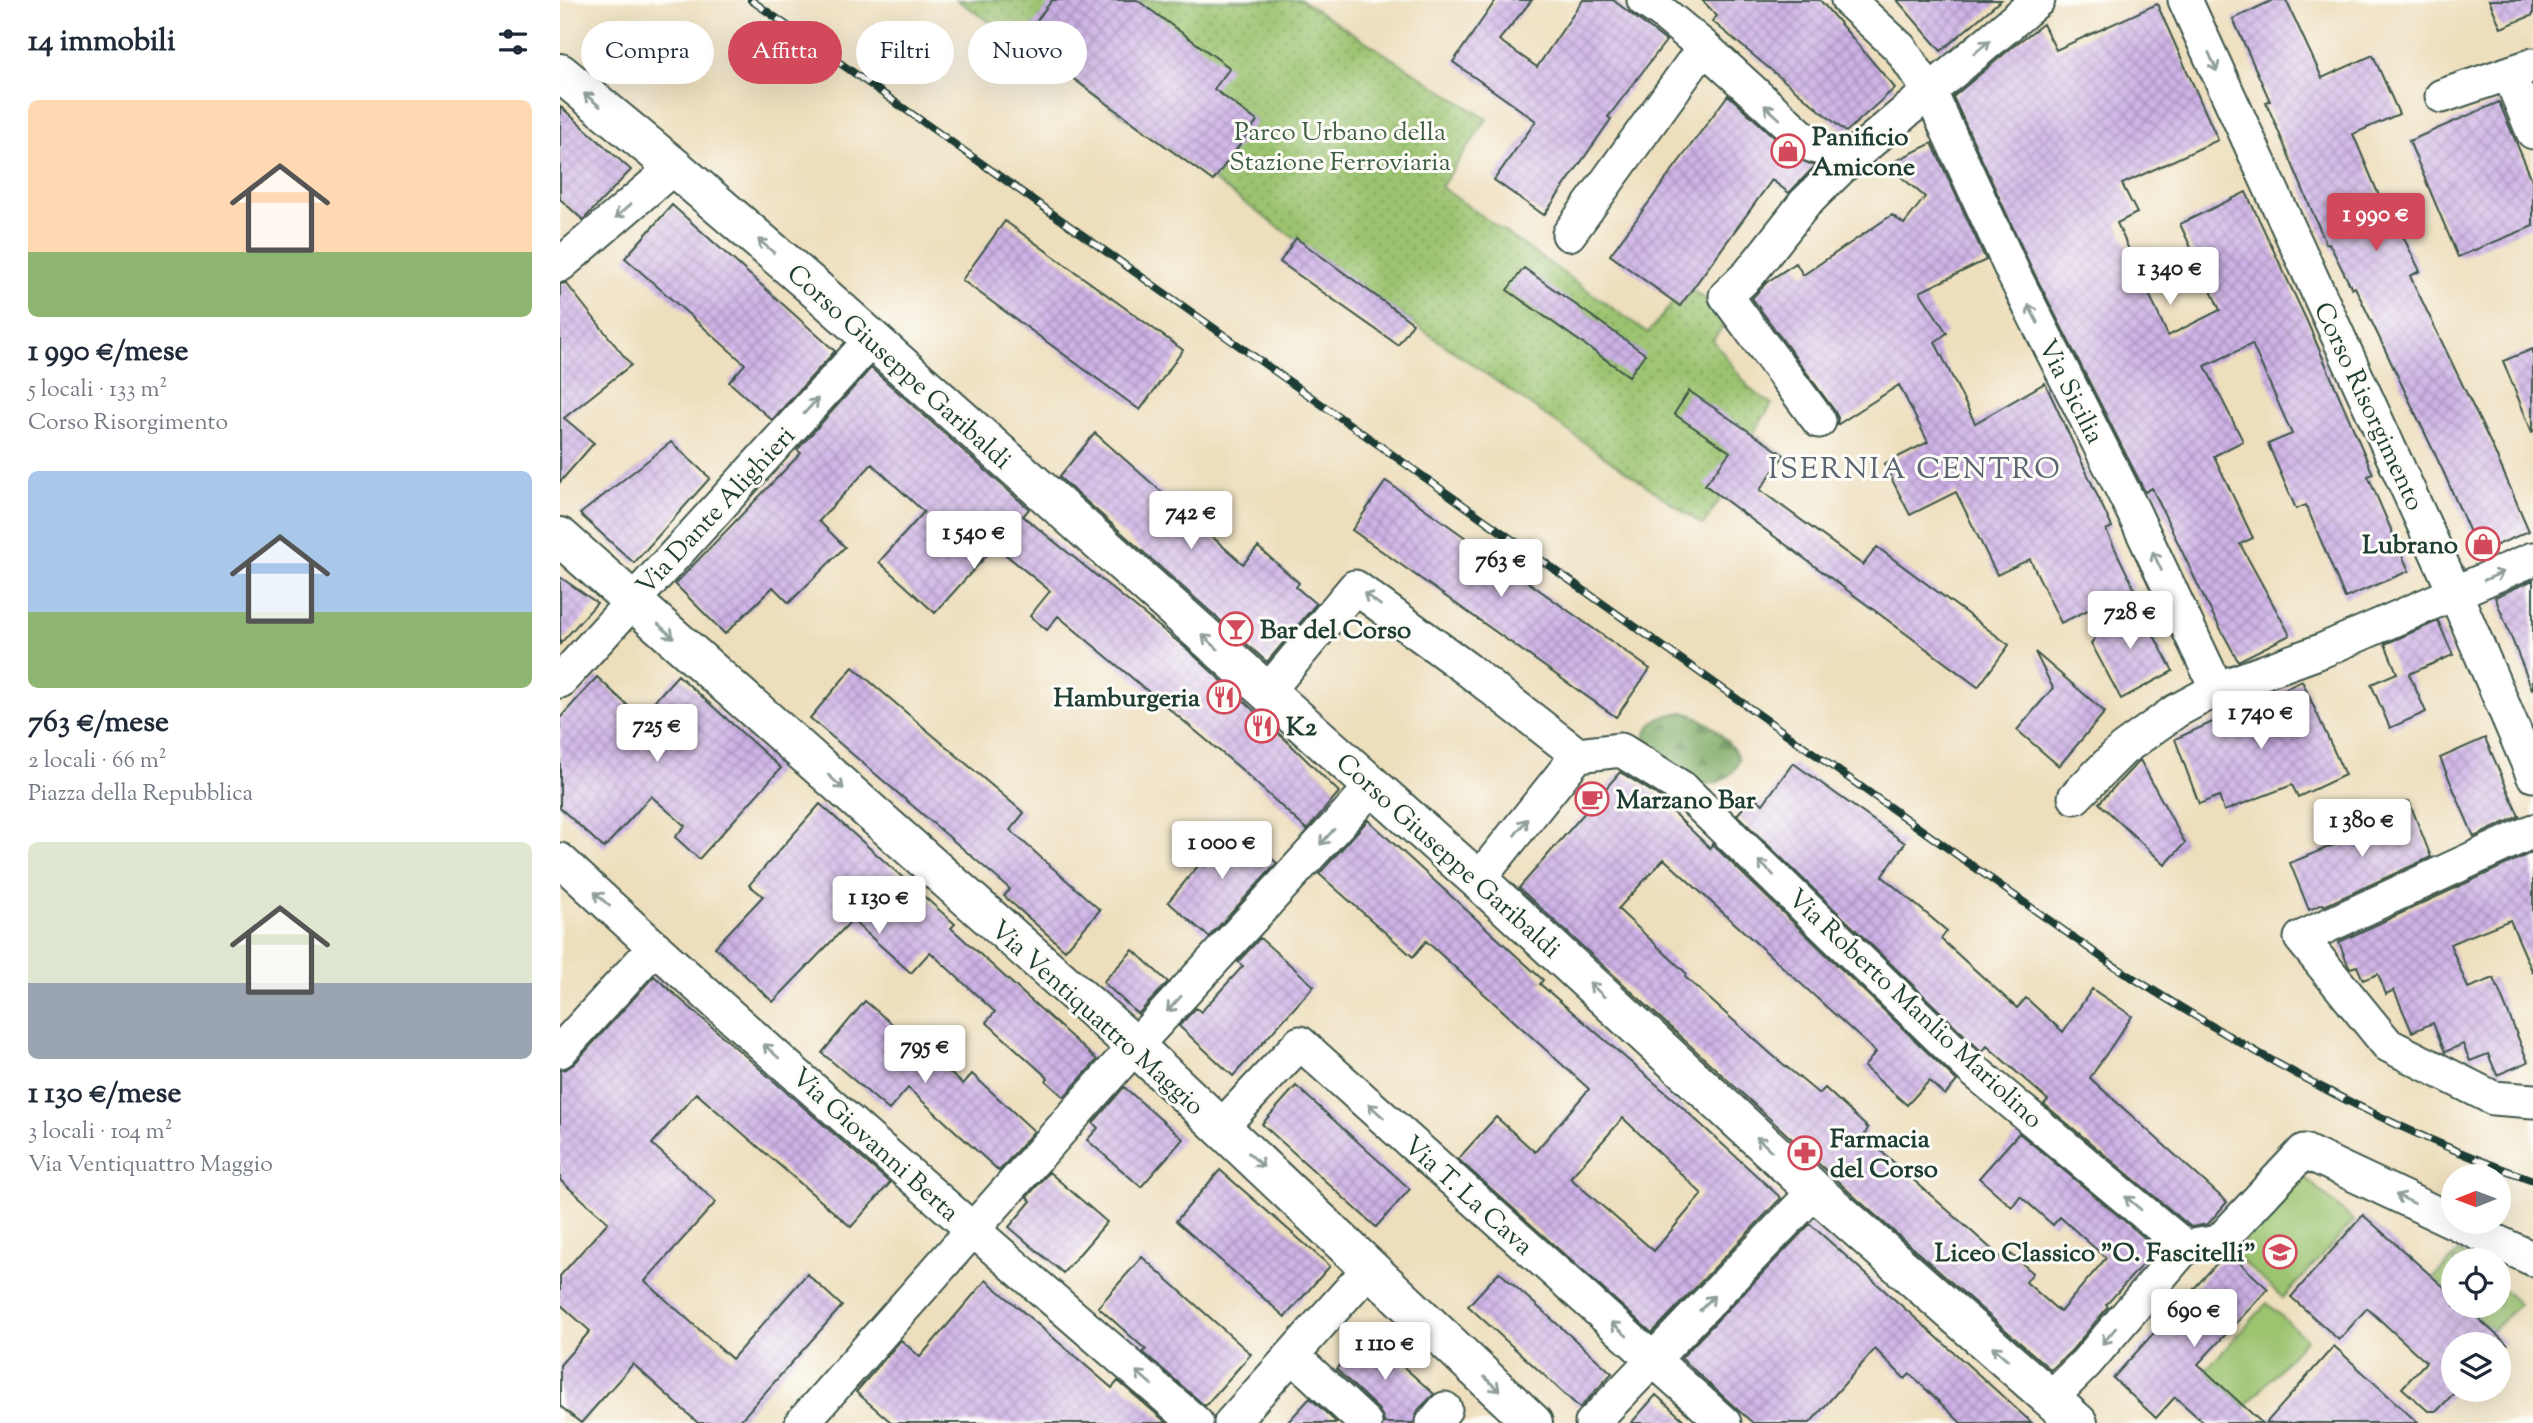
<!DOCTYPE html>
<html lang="it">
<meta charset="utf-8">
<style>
:root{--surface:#fff;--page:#f6f6f7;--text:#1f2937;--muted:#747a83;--accent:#d1495b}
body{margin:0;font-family:"Sorts Mill Goudy",serif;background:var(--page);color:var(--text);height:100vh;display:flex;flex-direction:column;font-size:26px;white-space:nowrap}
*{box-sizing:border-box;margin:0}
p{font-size:23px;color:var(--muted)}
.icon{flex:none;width:38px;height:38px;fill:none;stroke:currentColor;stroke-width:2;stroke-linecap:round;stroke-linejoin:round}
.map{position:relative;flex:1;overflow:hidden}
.panel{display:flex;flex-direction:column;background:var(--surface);width:560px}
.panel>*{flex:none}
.hud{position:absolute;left:21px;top:21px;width:665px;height:63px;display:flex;gap:14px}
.needle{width:46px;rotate:269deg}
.controls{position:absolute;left:1881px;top:1164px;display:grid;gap:14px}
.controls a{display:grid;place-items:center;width:70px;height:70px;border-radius:50%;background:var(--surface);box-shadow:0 7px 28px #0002;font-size:35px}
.price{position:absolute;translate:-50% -60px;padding:0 16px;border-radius:7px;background:#fff;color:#222;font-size:23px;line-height:46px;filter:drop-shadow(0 2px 4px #0008)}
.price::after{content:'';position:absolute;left:50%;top:42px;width:21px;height:16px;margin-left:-10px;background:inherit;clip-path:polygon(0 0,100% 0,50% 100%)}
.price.current{background:var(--accent);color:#fff}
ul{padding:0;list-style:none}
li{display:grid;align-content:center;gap:14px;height:371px;padding:0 28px}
li span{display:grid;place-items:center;height:217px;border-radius:10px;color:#555}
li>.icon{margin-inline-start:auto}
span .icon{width:126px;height:126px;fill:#fffc;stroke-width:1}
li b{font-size:30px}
h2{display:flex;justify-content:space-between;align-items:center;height:84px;padding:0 28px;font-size:30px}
.chip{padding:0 24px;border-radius:32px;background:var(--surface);box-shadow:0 7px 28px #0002;font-size:24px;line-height:63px}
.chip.current{background:var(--accent);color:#fff}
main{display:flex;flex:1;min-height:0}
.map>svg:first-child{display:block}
</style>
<main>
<section class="panel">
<h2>14 immobili<svg class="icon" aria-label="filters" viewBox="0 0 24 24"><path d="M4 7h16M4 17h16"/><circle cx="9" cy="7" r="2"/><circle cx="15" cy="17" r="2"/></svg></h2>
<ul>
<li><span style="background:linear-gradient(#ffd9b3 70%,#8fb573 0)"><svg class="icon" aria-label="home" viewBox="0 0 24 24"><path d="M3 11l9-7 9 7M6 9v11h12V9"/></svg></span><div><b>1 990 €/mese</b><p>5 locali · 133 m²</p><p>Corso Risorgimento</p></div></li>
<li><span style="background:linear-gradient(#a9c7e8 65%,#8fb573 0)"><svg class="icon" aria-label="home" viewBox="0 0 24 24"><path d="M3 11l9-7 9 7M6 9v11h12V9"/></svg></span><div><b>763 €/mese</b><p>2 locali · 66 m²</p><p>Piazza della Repubblica</p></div></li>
<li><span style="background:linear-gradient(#dfe7d0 65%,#9aa5b1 0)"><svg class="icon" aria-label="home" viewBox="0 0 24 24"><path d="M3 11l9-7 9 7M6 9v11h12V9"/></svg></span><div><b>1 130 €/mese</b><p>3 locali · 104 m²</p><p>Via Ventiquattro Maggio</p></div></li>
</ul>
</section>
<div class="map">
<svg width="1973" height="1423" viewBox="0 0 1973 1423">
<defs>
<pattern id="grass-dots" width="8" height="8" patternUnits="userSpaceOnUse" patternTransform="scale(1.75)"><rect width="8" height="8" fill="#9bc36f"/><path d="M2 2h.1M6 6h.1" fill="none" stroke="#7ea05c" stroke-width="1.8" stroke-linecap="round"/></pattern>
<pattern id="forest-firs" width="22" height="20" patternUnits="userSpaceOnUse" patternTransform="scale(1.75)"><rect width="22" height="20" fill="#7ca962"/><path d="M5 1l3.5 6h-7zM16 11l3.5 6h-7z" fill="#658b52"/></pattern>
<pattern id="building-cross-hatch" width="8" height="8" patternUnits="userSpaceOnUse" patternTransform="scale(1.75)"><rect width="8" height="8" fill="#ceb2e7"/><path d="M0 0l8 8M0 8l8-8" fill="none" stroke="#a792bc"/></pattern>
</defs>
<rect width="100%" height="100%" fill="#fdfcf7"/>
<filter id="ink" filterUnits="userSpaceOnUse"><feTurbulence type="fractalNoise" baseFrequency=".0143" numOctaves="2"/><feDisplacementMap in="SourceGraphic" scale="14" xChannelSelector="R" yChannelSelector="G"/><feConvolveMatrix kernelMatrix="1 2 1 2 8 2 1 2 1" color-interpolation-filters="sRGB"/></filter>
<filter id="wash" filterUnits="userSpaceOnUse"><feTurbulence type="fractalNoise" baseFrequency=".00686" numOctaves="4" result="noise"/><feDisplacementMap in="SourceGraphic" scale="28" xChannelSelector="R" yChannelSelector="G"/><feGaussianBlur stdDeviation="1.57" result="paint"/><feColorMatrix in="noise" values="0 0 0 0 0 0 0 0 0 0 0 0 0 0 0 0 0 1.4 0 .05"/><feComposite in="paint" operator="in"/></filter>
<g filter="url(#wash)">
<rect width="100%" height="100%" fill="#eddebc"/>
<path fill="url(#grass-dots)" stroke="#5d8052" stroke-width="2" d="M397,0h344l186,119 -46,68 207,146 26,-32 6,4 12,-15 38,26 -17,24 37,49 22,15 -19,30 31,21 -16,23 -24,-16 -41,63 -303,-211 -380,-272z"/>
<path fill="url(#forest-firs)" stroke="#4e734b" stroke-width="2" d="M1124,712c25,7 42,25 55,46 -2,9 -4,12 -11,18 -28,24 -62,-10 -84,-26 -2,-27 16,-35 40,-38z"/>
<path fill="#9bc36f" stroke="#5d8052" stroke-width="2" d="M1742,1175l52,46 -71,77 -50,-45z
M1900,1251l9,9h-15l-1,36 -20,-18z
M1939,1286l20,18 -27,27 -28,-25h35z
M1707,1303l39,36 -61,68 -40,-36z"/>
<g id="blocks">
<path fill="url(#building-cross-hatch)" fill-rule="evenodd" d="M492,0h85l93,68 -16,21 43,32 -44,60 -191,-140z
M936,0h36l-33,40 38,27 46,-67h30l53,41 -58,76 3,2 -67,96 -50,-35 42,-59 -83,-59z
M1142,0h118l75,88 -49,44 -134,-111 5,-5z
M1337,0h104l-60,51z
M1713,0h13l36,78 51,-23 26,59 -46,20 40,95 5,-3 22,45 -10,5 83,172 36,83 -50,22 -36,-82 -88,-184 -3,2 -23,-46 -3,1 -60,-142 4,-1 -37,-82z
M1929,0h44v15l-32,13z
M1597,4l61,136 -96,44 15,29 -20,10 51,113 52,-26 -40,-86 66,-32 60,127 67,155 -5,2 41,95 -64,27 -39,-93 -10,4 -28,-65 24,-10 -40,-90 -47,22 38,75 -29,15 39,82 -13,6 50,91 -52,26 -33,-61 -53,-112 -7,4 -114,-225 -78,-170 63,-53 27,-20 13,26z
M1168,95l70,64 17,7 -26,27 -17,-13 -92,126 -70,-51z
M1939,102l34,80v44l-75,31 -49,-116z
M0,106l71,64 -48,50 -23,-21z
M1372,143l54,117 -66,32 27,41 -12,9 40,81 70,-40 67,144 -6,3 28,58 -73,35 -31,-64 -33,16 -41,-83 -46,23 -26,-51 44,-22 -29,-57 -62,40 1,-7 -4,-8 -82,-112 15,-16 29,-19 7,12 89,-60 12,9 21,-27 -38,-32z
M112,205l163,146 -63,69 -43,-38 16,-18 -120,-106z
M445,221l178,129 -43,60 -178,-130z
M736,238l117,85 -15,22 -118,-83z
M964,268l121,86 -16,22 -122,-86z
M6,283l65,82 -67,53 30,25 -34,39v-198z
M1973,349v82l-1,1 -29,-71z
M311,368l158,141 -6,7 165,134 101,93 50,49 -32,38 -66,-61 -183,-153 -11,14 -17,-14 20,-25 -55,-45 -60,67 -56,-51 45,-50 -52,-48 -53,57 26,26 -56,56 -16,-16 -48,47 -50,-50 126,-131 -4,-3z
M1129,391l95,64 -24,35 103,75 14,-18 132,98 -31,42 -273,-202 25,-33 -56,-38z
M535,433l148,131 15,-17 41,36 -3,4 20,17 -49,58 -208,-185z
M111,442l39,36 -76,85 -54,-49z
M826,481l264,188 -34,48 -264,-187z
M0,577l37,26 -37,41z
M1973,580v109h-1l-37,-92z
M1572,595l41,76 -52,28 -30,-56z
M1878,621l15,34 -44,19 17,38 -36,16 -19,-44 26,-11 -12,-29z
M1475,652l70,60 -46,54 -42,-36 36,-42z
M293,667l171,146 -14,17 90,80 -35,40 -61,-54 6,-7 -200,-171z
M118,675l103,93 -82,91 -24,-22 10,-11 -34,-30 -47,52 -44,-40v-90l37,-41 43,40z
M1742,681l43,94 -47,22 -6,-12 -68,26 -5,-15 -20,8 -24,-65 51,-23 41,-15 -2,-3z
M1925,738l34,78 -45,21 -34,-79z
M1580,760l45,83 -20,22 -66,-62z
M1233,763l112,80 -23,33 65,55 -6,8 76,69 9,-10 37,34 29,-43 40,27 -42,62 137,124 -19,22 -17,3 -147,-123 4,-4 -61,-54 -5,6 -245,-237 16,-19 10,8z
M1060,772l48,30 -3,3 45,43 2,-4 245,237 -12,14 -16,-14 -22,24 -43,-38 12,-15 -212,-193 -46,50 68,64 -1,4 86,77 48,40 6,-6 43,40 -4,8 141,125 6,-7 22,19 -7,9 34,30 46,-54 -46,-41 -7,8 -33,-29 -8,11 -33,-29 40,-45 138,115 -51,57 2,2 -36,43 -21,20 -194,-171 -338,-311z
M1849,801l22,56 -107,49 -1,-2 -14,6 -19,-47 92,-38 -4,-11z
M260,804l135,120 -4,4 146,132 -33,37 -18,-16 2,-3 -62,-56 9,-10 -65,-60 -19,21 -59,-53 -79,82 -58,-55 48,-51 -14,-11z
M808,820l175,160 -3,4 131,113 110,101 -129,135 -194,-174 38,-42 39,35 54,-63 -163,-148 -13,16 -94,-83zM1063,1118l79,76 -48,57 -84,-73z
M672,825l45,38 -68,74 -41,-35z
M1973,852v121l-23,-53 -60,24 18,44 26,-10 34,84 -31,13 -9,-21 -18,7 -7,-17 -18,8 -12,-29 -21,9 -18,-42 -8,4 -8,-20 -15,6 -6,-14 -7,2 -2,-3 -9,-23z
M700,938l54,48 -81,90 -54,-50 17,-18 5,4 42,-46 -5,-4z
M573,950l35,32 -30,32 -35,-32z
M94,976l236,207 -39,44 -155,-134 -44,51 64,58 -71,79 87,78 75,-85 35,32 -104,117h-40l-65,-59 -52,59 -21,-17v-41l30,-34 -30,-27v-28l48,-54 -48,-42v-110l6,-1 8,-5z
M305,1001l98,83 9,-10 62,57 -35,40 -91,-83 -19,22 -67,-57z
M736,1086l114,103 -34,38 -114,-103z
M564,1087l59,52 -42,48 -54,-47 11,-12 -5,-5z
M660,1170l110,96 -45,51 -109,-96z
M489,1172l58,50 -44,51 -54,-46 22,-26 -4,-4z
M1803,1215l91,81v10h10l43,38h-53v49l-17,18h-9l-26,-23 24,-26 -59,-54 -28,32 -48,-43z
M1250,1224l167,149 55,50h-71l-51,-49 -5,5 -30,-30 -65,74h-57l-15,-13 -57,-52z
M1672,1256l36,33 -70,75 64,59h-58l-29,-26 -19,21 -43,-40 105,-116z
M582,1257l109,97 -46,52 -62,-54 3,-2 -48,-43z
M939,1272l113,101 -32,35 -112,-102z
M426,1280l126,108 6,-7 49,42h-275l-36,-31 45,-52 19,17z
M807,1334l67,60 -16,16 -4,13h-30l-1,-6 -5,-8 -42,-40z
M1774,1346l84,77h-152z
M1096,1395l31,28h-56z
M750,1398l27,25h-50z"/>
</g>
</g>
<g filter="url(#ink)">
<use href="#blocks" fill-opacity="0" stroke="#3e5548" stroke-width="2"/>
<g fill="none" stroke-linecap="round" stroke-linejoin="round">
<defs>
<path id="minor" d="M1084,0l19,13 41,34 107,98 40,13
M1288,0l52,48 30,44 84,183 118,234 85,180
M1625,0l270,593 78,182
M1949,74l24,58
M1882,96l91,-31
M1009,234l135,-187
M0,265l114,-98
M1259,421l-93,-125 23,-22 56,-71 46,-45 187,-158
M0,681l311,-341
M701,688l17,-9 77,-92 112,82 111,86 -100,125
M1018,755l43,-5 61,38 290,281 213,178
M1515,797l48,-48 53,-38 41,-22 104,-38 212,-92
M1973,831l-232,107 87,107 105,53 40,3
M0,860c207,193 422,378 636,563
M0,1051l95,-104
M661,1127l79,-84 424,380
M1625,1247l34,-5 85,-91 229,108
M732,1355l73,68
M1491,1398l35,-35 99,-116
M242,1423l333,-377 238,-260
M671,1423l139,-155
M873,1423l12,-14
M1032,1423l223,-232"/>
<path id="major" d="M0,73l114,94 136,117 668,596 337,311 263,232
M0,537l575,509 398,377"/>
</defs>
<use href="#minor" stroke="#3e5548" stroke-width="37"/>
<use href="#major" stroke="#3e5548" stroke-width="42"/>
<use href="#minor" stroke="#fff" stroke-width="33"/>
<use href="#major" stroke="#fff" stroke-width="38"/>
<defs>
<path id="rail" d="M191,0l1360,964c134,85 272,164 422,216"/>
</defs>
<use href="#rail" stroke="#1f3d34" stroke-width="8"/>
<use href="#rail" stroke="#fdfcf7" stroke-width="5" stroke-dasharray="16" stroke-linecap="butt"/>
</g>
<defs><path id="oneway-shaft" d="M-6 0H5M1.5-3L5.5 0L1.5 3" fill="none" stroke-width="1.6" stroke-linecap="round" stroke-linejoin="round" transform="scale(1.75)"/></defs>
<g stroke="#8f9e9a">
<use href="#oneway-shaft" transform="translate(1422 47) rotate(-40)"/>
<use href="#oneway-shaft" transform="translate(1653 62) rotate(66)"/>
<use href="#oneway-shaft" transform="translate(32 100) rotate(-141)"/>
<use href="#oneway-shaft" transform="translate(1212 112) rotate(-138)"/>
<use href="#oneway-shaft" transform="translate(63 211) rotate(139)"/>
<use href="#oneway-shaft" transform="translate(206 246) rotate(-139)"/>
<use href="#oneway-shaft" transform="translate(1473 314) rotate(-117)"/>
<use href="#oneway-shaft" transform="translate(251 406) rotate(-48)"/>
<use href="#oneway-shaft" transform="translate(1597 561) rotate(-115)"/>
<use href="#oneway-shaft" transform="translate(1934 576) rotate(-23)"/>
<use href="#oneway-shaft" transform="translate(812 599) rotate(-144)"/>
<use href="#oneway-shaft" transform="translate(106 631) rotate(42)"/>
<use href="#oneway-shaft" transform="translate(650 642) rotate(-138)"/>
<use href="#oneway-shaft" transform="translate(276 782) rotate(42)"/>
<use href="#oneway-shaft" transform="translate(961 827) rotate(-52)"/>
<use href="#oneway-shaft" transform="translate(767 837) rotate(132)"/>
<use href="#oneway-shaft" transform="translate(1206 868) rotate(-137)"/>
<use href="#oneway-shaft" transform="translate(42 899) rotate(-137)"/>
<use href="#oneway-shaft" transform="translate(1037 990) rotate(-137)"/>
<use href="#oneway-shaft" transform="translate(614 1004) rotate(133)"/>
<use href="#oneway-shaft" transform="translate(211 1051) rotate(-138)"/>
<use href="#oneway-shaft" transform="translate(816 1111) rotate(-138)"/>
<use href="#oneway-shaft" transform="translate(1204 1144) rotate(-137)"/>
<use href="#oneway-shaft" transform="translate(696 1160) rotate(43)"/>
<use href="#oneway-shaft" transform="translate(1845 1199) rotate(-155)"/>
<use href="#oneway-shaft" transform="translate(1573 1203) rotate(-140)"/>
<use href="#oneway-shaft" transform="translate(1147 1303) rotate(-46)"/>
<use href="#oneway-shaft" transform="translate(1059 1329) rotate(-138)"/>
<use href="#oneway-shaft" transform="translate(1549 1336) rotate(130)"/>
<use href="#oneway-shaft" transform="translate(1440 1353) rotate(-139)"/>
<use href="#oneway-shaft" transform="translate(584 1378) rotate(-139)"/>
<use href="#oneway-shaft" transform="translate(932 1384) rotate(43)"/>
</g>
</g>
<defs>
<symbol id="shop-ring" viewBox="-11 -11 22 22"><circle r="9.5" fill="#fdfcf7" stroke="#d1495b" stroke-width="1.5"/><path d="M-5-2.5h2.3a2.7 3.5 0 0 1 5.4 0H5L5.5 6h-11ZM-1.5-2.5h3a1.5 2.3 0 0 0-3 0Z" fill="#d1495b"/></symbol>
<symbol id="bar-ring" viewBox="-11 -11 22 22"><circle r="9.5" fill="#fdfcf7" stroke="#d1495b" stroke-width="1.5"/><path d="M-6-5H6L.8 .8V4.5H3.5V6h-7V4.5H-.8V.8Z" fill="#d1495b"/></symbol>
<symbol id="restaurant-ring" viewBox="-11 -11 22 22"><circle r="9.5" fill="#fdfcf7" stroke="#d1495b" stroke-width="1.5"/><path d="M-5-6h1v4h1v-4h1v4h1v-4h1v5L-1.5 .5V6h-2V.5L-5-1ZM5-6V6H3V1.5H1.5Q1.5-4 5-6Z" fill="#d1495b"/></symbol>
<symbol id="cafe-ring" viewBox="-11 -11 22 22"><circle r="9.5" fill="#fdfcf7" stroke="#d1495b" stroke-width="1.5"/><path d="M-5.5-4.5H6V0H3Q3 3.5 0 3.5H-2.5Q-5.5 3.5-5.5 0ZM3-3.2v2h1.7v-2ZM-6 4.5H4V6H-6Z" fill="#d1495b"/></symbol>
<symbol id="pharmacy-ring" viewBox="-11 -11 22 22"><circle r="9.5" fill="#fdfcf7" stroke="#d1495b" stroke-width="1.5"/><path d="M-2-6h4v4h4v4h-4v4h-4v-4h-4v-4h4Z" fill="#d1495b"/></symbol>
<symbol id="school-ring" viewBox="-11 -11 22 22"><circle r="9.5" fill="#fdfcf7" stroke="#d1495b" stroke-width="1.5"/><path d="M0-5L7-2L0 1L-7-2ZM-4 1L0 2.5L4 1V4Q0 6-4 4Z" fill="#d1495b"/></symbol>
</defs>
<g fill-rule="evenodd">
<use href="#shop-ring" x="1209" y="132" width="38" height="38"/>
<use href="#shop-ring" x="1904" y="525" width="38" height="38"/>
<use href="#bar-ring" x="657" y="610" width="38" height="38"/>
<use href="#restaurant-ring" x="645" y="678" width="38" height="38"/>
<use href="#restaurant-ring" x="683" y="707" width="38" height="38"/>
<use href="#cafe-ring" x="1013" y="780" width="38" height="38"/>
<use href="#pharmacy-ring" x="1226" y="1134" width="38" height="38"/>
<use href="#school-ring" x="1701" y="1233" width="38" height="38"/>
</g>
<g text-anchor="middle" stroke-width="6" stroke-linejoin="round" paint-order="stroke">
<g font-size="26" fill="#3e5e43" stroke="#fdfcf7">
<text x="780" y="140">Parco Urbano della<tspan x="780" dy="30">Stazione Ferroviaria</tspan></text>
</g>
<g font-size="26" font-weight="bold" fill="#1f3d34" stroke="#fdfcf7" text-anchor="start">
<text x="1252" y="145">Panificio<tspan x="1252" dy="30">Amicone</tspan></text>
<text x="1898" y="553" text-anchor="end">Lubrano</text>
<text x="700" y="638">Bar del Corso</text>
<text x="640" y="706" text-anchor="end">Hamburgeria</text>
<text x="726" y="735">K2</text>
<text x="1056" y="808">Marzano Bar</text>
<text x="1270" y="1147">Farmacia<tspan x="1270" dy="30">del Corso</tspan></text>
<text x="1696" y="1261" text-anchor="end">Liceo Classico "O. Fascitelli"</text>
</g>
<g font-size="26" fill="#1f3d34" stroke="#fdfcf7">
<text transform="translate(340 366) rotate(42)" y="9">Corso Giuseppe Garibaldi</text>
<text transform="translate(1512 391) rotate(63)" y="9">Via Sicilia</text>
<text transform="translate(1810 406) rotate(65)" y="9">Corso Risorgimento</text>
<text transform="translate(155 510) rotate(-47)" y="9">Via Dante Alighieri</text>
<text transform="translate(889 855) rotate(42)" y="9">Corso Giuseppe Garibaldi</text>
<text transform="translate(1356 1008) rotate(43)" y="9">Via Roberto Manlio Mariolino</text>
<text transform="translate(538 1017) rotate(42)" y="9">Via Ventiquattro Maggio</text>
<text transform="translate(316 1144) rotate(42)" y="9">Via Giovanni Berta</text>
<text transform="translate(909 1195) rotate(42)" y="9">Via T. La Cava</text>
</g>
<g font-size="30" letter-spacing="2" fill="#5c6673" stroke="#fdfcf7">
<text x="1355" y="478">ISERNIA CENTRO</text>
</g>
</g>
</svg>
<div class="controls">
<a><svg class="needle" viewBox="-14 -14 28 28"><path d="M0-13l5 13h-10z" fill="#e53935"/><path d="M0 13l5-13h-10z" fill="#747a83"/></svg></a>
<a><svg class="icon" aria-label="locate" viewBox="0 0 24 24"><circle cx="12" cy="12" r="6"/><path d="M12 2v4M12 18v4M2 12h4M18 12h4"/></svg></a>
<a><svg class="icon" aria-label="layers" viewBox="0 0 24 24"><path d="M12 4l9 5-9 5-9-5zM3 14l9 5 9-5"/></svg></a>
</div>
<b class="price current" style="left:1816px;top:253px">1 990 €</b>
<b class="price" style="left:1610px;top:307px">1 340 €</b>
<b class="price" style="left:631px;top:551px">742 €</b>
<b class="price" style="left:414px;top:571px">1 540 €</b>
<b class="price" style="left:941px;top:599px">763 €</b>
<b class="price" style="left:1570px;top:651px">728 €</b>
<b class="price" style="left:1701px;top:751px">1 740 €</b>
<b class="price" style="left:97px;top:764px">725 €</b>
<b class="price" style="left:1802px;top:859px">1 380 €</b>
<b class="price" style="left:662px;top:881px">1 000 €</b>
<b class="price" style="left:319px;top:936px">1 130 €</b>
<b class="price" style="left:365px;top:1085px">795 €</b>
<b class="price" style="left:1634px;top:1349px">690 €</b>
<b class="price" style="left:825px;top:1382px">1 110 €</b>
<div class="hud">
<a class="chip">Compra</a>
<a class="chip current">Affitta</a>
<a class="chip">Filtri</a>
<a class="chip">Nuovo</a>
</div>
</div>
</main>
